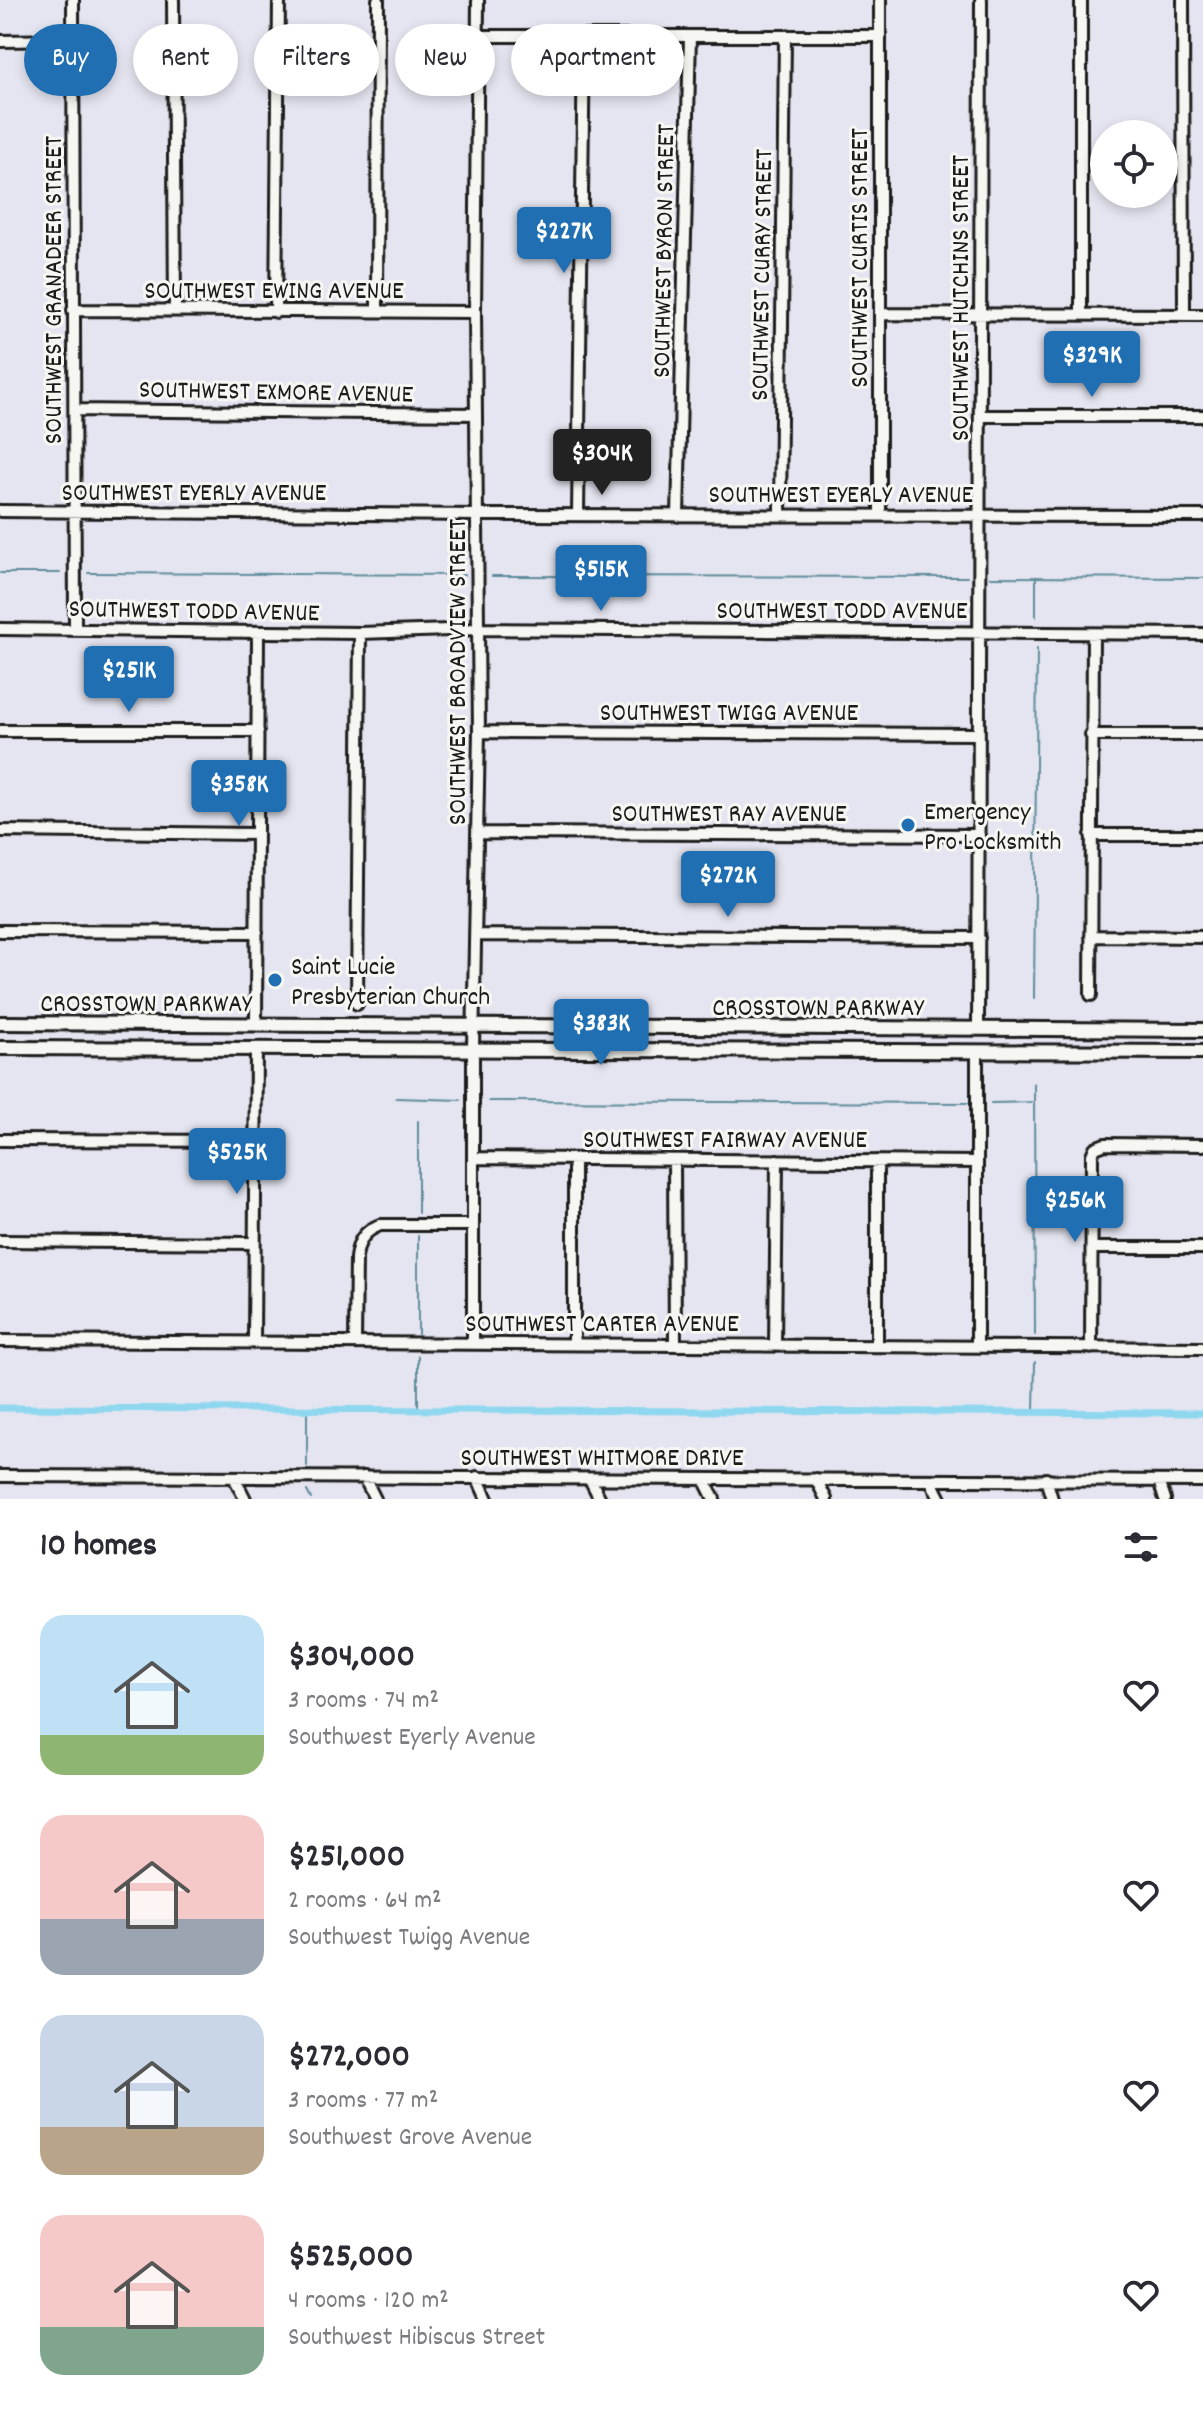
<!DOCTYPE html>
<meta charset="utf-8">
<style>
:root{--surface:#fff;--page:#f2f2f3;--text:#2b2b33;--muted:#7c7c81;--accent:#1f6fb2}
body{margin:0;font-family:Dekko,sans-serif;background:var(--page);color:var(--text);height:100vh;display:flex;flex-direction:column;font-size:30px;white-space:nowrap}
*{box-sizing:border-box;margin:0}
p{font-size:26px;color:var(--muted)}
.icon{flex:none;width:44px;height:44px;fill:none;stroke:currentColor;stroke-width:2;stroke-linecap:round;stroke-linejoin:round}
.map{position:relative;height:1499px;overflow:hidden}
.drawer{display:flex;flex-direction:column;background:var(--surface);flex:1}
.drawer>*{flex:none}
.top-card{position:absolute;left:24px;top:24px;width:800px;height:72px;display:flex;gap:16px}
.controls{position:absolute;left:1090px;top:120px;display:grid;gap:16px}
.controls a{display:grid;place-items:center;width:88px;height:88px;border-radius:50%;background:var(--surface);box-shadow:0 4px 12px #0003;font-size:40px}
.price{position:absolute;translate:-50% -68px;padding:0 18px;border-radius:8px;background:var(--accent);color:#fff;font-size:26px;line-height:52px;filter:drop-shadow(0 2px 4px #0008)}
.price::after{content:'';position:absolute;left:50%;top:48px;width:24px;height:18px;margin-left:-12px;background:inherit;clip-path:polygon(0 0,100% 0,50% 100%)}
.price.selected{background:#222;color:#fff}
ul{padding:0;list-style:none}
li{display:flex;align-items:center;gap:24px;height:200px;padding:0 40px}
li span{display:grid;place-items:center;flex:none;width:224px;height:160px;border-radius:24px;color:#555}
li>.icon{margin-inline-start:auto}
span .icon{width:96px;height:96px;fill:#fffc;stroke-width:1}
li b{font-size:34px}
h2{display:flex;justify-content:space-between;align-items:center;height:96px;padding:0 40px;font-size:34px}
.tag{padding:0 28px;border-radius:36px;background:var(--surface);box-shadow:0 4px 12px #0003;font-size:28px;line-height:72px}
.tag.selected{background:var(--accent);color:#fff}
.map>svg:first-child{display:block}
</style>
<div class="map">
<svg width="1203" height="1499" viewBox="0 0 1203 1499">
<rect width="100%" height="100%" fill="#e5e5f1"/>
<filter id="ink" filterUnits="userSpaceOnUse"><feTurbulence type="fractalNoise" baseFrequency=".0125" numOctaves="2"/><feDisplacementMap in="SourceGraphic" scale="16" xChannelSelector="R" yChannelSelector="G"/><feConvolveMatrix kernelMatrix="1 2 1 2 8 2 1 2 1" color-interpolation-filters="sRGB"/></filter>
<g filter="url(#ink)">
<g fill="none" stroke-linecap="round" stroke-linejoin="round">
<path stroke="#608c9b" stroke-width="2" d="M0,573h60
M88,573l376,2
M492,576l475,1
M990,577l213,1
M1036,577v40
M1034,998l3,-349
M1034,1083l1,252
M396,1098l65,2
M489,1101l481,2
M991,1103l43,-1
M418,1213v-92
M418,1236v98
M418,1356v53
M307,1409v57
M1034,1412l1,-50
M307,1491l4,8"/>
<path stroke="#8ed7ef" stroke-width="7" d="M0,1408l1203,5"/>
<defs>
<path id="minor" d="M73,0l2,629
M173,0l2,311
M880,0v515
M1183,0l1,315
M478,36h402
M0,41l73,-1
M73,310l402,2
M377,310l1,-310
M276,312l3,-312
M881,314l322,1
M1081,314v-314
M75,410l401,4
M980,416h223
M0,511l478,4 725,1
M578,514l6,-478
M780,515l5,-479
M678,516l12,-480
M0,629l360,4 119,-4 724,5
M0,731h258
M479,732l500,2
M1091,735h112
M0,831l256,3
M478,833l501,2
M1091,835h112
M0,931l257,1
M476,935l503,3
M1091,936l112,1
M1091,995l2,-361
M357,1004l3,-371
M256,1024l2,-392
M978,1029l3,-1029
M0,1140l255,1
M474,1158l503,4
M674,1160l1,185
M877,1161v184
M0,1241l253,2
M1092,1248h111
M0,1341l1203,7
M254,1342l2,-293
M355,1343l1,-85c2,-17 8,-27 24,-33h93
M473,1343v-294l6,-317 -4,-420 3,-312
M574,1344v-185
M775,1345l2,-185
M977,1346v-295
M1091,1348l1,-193 3,-7 10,-4 98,1
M0,1476l1203,5
M234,1477l11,22
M364,1477l11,22
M477,1477l10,22
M590,1479l10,20
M704,1479l10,20
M816,1479l10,20
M1046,1479l6,20
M931,1481l9,18
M1159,1481l6,18"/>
<path id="major" d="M0,1023l1203,7
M0,1048l1203,4"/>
</defs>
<use href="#minor" stroke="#1c1c1c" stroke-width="16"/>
<use href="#major" stroke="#1c1c1c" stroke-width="18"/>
<use href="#minor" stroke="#f6f6f2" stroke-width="10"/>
<use href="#major" stroke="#f6f6f2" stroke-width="12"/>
</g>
</g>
<g fill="#1f6fb2" stroke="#f6f6f2" stroke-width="3">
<circle cx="908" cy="825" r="8"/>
<circle cx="275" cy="980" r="8"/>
</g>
<g text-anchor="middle" stroke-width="6" stroke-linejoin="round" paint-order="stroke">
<g font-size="26" fill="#1c1c1c" stroke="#f6f6f2">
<text transform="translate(662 251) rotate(-89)" y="9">SOUTHWEST BYRON STREET</text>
<text transform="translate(858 258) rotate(-90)" y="9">SOUTHWEST CURTIS STREET</text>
<text transform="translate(760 275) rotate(-89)" y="9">SOUTHWEST CURRY STREET</text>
<text x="274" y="298">SOUTHWEST EWING AVENUE</text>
<text transform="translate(52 290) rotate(-90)" y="9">SOUTHWEST GRANADEER STREET</text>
<text transform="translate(959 298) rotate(-90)" y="9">SOUTHWEST HUTCHINS STREET</text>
<text transform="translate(276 390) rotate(1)" y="9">SOUTHWEST EXMORE AVENUE</text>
<text x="194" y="500">SOUTHWEST EYERLY AVENUE</text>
<text x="841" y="502">SOUTHWEST EYERLY AVENUE</text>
<text transform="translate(194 609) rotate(1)" y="9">SOUTHWEST TODD AVENUE</text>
<text x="842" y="618">SOUTHWEST TODD AVENUE</text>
<text transform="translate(456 672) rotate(-90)" y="9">SOUTHWEST BROADVIEW STREET</text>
<text x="729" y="720">SOUTHWEST TWIGG AVENUE</text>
<text x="729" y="821">SOUTHWEST RAY AVENUE</text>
<text x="146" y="1011">CROSSTOWN PARKWAY</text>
<text x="818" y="1015">CROSSTOWN PARKWAY</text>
<text x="725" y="1147">SOUTHWEST FAIRWAY AVENUE</text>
<text x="602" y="1331">SOUTHWEST CARTER AVENUE</text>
<text x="602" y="1465">SOUTHWEST WHITMORE DRIVE</text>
</g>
<g font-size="26" fill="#1c1c1c" stroke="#f6f6f2" text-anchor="start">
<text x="924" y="819">Emergency<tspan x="924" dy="30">Pro Locksmith</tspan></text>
<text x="291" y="974">Saint Lucie<tspan x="291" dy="30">Presbyterian Church</tspan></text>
</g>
</g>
</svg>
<div class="controls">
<a><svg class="icon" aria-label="locate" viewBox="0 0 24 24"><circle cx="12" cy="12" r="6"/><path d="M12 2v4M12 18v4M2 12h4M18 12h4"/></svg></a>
</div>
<b class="price" style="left:564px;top:275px">$227K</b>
<b class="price" style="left:1092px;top:399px">$329K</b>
<b class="price selected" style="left:602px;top:497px">$304K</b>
<b class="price" style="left:601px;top:613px">$515K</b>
<b class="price" style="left:129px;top:714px">$251K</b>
<b class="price" style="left:239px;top:828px">$358K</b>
<b class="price" style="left:728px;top:919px">$272K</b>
<b class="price" style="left:601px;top:1067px">$383K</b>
<b class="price" style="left:237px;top:1196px">$525K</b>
<b class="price" style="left:1075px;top:1244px">$256K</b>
<div class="top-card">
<a class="tag selected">Buy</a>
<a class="tag">Rent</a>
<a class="tag">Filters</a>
<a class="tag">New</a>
<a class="tag">Apartment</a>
</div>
</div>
<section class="drawer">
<h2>10 homes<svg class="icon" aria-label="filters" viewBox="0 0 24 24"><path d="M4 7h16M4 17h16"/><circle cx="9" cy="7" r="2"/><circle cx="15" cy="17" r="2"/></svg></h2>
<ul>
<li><span style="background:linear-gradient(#bfe0f5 75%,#8fb573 0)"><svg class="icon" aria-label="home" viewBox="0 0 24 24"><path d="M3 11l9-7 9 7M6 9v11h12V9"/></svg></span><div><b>$304,000</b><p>3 rooms · 74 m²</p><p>Southwest Eyerly Avenue</p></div><svg class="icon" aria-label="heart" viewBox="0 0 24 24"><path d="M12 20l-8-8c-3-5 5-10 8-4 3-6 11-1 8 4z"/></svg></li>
<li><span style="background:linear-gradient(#f6c9c9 65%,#9aa5b1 0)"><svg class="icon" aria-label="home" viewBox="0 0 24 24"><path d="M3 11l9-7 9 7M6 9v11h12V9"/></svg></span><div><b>$251,000</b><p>2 rooms · 64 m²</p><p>Southwest Twigg Avenue</p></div><svg class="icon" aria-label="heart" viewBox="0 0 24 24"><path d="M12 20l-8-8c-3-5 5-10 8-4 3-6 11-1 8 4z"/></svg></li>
<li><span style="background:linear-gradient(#c9d6e8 70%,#b9a48a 0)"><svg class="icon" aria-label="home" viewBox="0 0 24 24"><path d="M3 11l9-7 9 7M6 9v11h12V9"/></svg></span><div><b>$272,000</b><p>3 rooms · 77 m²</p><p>Southwest Grove Avenue</p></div><svg class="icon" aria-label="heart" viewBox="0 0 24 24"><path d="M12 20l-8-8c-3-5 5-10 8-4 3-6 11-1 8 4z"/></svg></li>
<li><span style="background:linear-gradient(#f6c9c9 70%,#7fa58c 0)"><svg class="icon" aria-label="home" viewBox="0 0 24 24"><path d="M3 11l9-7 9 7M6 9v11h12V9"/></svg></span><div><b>$525,000</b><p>4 rooms · 120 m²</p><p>Southwest Hibiscus Street</p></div><svg class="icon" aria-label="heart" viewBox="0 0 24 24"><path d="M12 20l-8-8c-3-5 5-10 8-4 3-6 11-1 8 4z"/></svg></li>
</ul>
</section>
